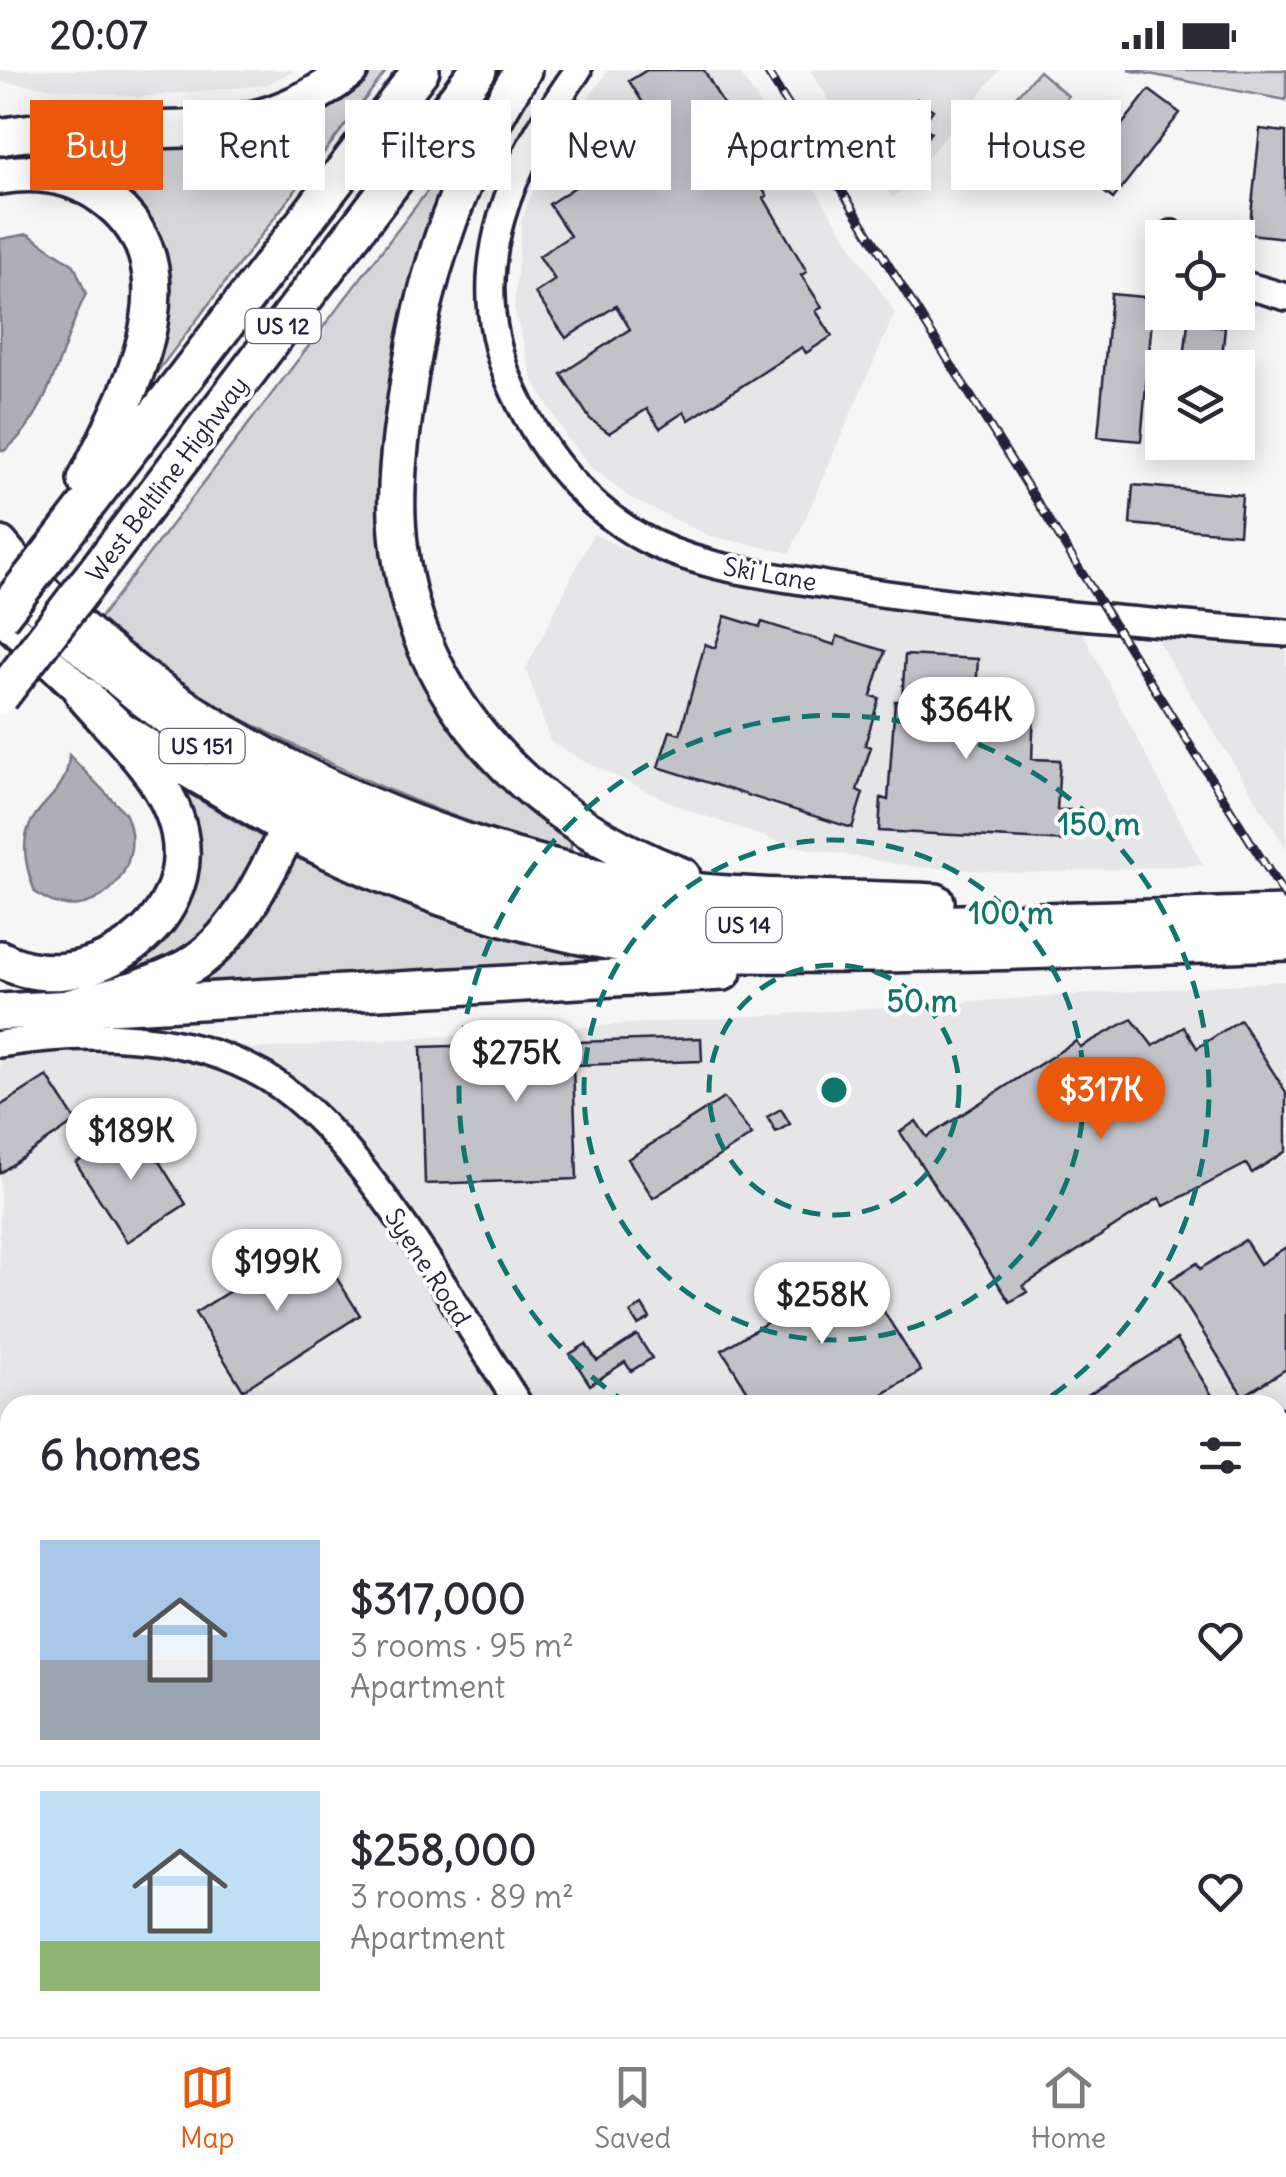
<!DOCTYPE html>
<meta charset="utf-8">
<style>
:root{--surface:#fff;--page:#f2f2f3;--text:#2b2b33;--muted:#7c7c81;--line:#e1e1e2;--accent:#ea580c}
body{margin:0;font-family:Delius,sans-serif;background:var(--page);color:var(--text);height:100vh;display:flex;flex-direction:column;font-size:38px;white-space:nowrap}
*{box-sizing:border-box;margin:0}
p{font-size:32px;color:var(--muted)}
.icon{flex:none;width:55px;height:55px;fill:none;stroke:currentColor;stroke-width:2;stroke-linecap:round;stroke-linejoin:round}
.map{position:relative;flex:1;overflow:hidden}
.drawer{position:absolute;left:0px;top:1325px;width:1288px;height:642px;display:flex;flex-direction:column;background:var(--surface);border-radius:30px 30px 0 0;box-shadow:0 5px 25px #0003}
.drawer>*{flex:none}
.guide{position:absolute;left:30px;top:30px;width:1228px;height:90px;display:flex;gap:20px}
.buttons{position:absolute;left:1145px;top:150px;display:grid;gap:20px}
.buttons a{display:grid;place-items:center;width:110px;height:110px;border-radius:0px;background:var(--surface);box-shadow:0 5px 25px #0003;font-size:50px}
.price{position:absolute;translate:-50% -85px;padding:0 22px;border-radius:35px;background:#fff;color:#222;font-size:32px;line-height:65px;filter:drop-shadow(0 2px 5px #0008)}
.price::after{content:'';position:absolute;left:50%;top:60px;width:30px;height:22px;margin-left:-15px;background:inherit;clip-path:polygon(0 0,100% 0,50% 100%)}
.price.active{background:var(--accent);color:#fff}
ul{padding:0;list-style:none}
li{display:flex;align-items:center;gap:30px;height:250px;padding:0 40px}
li+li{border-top:2px solid var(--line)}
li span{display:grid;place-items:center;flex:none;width:280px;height:200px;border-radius:0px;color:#555}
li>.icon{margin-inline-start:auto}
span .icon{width:120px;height:120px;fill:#fffc;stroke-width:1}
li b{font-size:42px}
h2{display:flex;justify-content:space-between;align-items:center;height:120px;padding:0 40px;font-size:42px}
.tag{padding:0 35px;border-radius:0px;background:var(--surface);box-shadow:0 5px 25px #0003;font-size:35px;line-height:90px}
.tag.active{background:var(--accent);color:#fff}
.status{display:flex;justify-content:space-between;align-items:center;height:70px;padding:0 50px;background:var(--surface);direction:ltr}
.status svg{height:28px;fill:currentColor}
.dock{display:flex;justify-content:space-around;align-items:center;height:140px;border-top:2px solid var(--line);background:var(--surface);font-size:28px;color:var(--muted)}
.dock a{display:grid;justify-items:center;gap:5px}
.dock .active{color:var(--accent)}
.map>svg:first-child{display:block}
</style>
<div class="status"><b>20:07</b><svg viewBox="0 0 49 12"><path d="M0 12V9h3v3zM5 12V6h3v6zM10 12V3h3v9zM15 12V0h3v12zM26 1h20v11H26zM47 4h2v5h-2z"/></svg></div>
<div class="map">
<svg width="1286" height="1967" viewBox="0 0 1286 1967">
<rect width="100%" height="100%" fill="#f6f6f7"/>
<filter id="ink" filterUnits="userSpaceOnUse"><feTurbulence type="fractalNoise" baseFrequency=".01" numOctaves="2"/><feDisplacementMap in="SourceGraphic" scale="20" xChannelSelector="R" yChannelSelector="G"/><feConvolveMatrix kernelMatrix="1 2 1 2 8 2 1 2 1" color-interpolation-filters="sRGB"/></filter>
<g filter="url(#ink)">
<path fill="#e6e6e9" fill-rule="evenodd" d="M0,0h295l-29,15 -128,12 -138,-15z
M608,0h130l157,243 -105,240 -80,-17 -78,-37 -42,-33 -23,-28 -35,-61 -18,-69 8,-89 21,-54z
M810,0h190l-107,129z
M593,464l58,27 126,32 303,35 123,237 -178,8 -109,-6 -128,-22 -103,-36 -98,-46 -37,-22 -24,-72z
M1155,567l131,11v200z
M1286,911v1056h-1286v-993l205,8zM10,1335h1268v623h-1268z"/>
<path fill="#d7d7db" stroke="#7c7c8b" stroke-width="2.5" d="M373,0h14l-239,314c31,-95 35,-175 -69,-223l1,-14 267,-59z
M1128,0h158v30z
M1039,1l29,25 -71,91 -36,-30z
M472,63l-12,26 -68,415 165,253 14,13v8l-6,4c-137,-38 -241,-89 -366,-156 -14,-21 -38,-17 -58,-32l5,-8 -50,-33z
M181,719l81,48c0,14 -7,24 -13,37 -25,51 -67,79 -120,97l-9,-5 28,-18z
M294,787l175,70 91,23 72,12 -443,29 1,-10 57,-44z
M1286,1383v380l-8,4v-379z"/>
<path fill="#aeaeb7" stroke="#767685" stroke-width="2.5" d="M28,164l46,31 12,29c-26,50 -34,120 -82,157l-4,-2v-210z
M69,685l56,58c27,57 -37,121 -90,79 -35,-90 33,-80 34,-137z"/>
<path fill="#c2c2c9" stroke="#22223b" stroke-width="2.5" d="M647,0h57l24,43 -7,4 33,52 -3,2 16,25 -3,2 43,74 -6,3 21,32 -6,4 16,25 -26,17 -4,-6 -113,73 -5,-8 -24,16 -13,-19 -38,24 -19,-14 -29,-45 69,-45 -14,-23 -50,32 -31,-45 20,-13 -16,-24 31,-20 -21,-32 57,-37 -17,-25 56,-36 -16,-25z
M1149,20l31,23 -67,86 -30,-24z
M917,29l16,11 -11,15 9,7 -27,36 -25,-19z
M1260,59l26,3v106l-37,-4z
M1111,224l43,4 -13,143 -43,-4z
M1188,253l37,4 -4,41h-38z
M1133,415l109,10 -3,39 -109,-10z
M725,546l35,11 2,-5 73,23 2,-9 48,15 -14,45 8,2 -14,47 6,2 -14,43 6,3 -11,35 -194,-61 12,-36 10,3 25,-90 10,4z
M905,585l73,4 -3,46 59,3 -2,51 28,1 -3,50h13l-2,31 -189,-10 2,-33 7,2 7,-99h7z
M1132,949l21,27 31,-19 13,21 43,-28 46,72v59l-34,22 -6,-9 -82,42 -5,-8 -136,88 4,6 -17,10 -110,-170 16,-11 11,16 149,-96 4,6z
M701,968l1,23 -129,4 4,114 -152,5 -4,-137z
M47,1006l29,45 -76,52v-67z
M724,1028l28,37 -99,63 -25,-39z
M781,1039l9,15 -14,8 -9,-15z
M136,1055l50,79 -59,38 -51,-79z
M312,1169l48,76 -117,75 -48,-77z
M1245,1170l15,24 26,-17v122l-43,27 -73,-116 27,-17 3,6z
M802,1197l15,24 39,-24 65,104 -56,34h-109l-34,-55 62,-38 -15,-24z
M642,1235l8,13 -12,7 -8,-12z
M637,1265l15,23 -21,13 -6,-9 -35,23 -20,-31 16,-10 11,17z
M1177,1269l41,66h-127l-5,-9z"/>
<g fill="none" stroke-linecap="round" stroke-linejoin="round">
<defs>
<path id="minor" d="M578,0c-65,91 -116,198 -69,310 27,64 68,119 128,155 58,33 125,39 189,50 152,24 307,36 460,48
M1172,164l4,4
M1238,213l48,14
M0,974c86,-14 188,-13 266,33 94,56 192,234 253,328
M1278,1357l8,-6
M0,1447l10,16
M0,1734l10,-7
M328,1958l6,9
M812,1958l2,9"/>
<path id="major" d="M0,502c97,97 179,166 301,232
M0,546l121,111 64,43 102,60"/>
<path id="highway" d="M523,0c-60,94 -96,194 -113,304 -7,47 -15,96 -13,144 8,175 129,299 285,358
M0,67c126,-24 238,25 350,-67
M0,106c36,-6 72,-2 102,20 101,71 24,202 -16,284
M0,475c149,184 433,313 664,343 90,11 182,10 272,14
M53,479l368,-479
M88,512l390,-512
M287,760c111,57 233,100 357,117 73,10 146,7 219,7 141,-1 282,-7 423,-12
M0,889c81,44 199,-32 179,-127 -11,-54 -60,-96 -95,-137
M60,940c42,-12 87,-21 126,-42 57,-31 86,-109 115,-164 59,29 118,57 181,76 155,50 318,46 479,43 108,-3 217,-5 325,-9
M0,942l723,-40"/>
</defs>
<use href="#minor" stroke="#22223b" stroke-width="32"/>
<use href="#major" stroke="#22223b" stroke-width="38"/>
<use href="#highway" stroke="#22223b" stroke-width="42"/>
<use href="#minor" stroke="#fff" stroke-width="25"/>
<use href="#major" stroke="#fff" stroke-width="30"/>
<use href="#highway" stroke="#fff" stroke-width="35"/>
<defs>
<path id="rail" d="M766,0l520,828"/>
</defs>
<use href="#rail" stroke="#22223b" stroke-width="9"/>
<use href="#rail" stroke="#fff" stroke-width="5" stroke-dasharray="15" stroke-linecap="butt"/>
<defs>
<path id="highway-bridge" d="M0,547l53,-68
M0,627l88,-115"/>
</defs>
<use href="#highway-bridge" stroke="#22223b" stroke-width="42" stroke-linecap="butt"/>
<use href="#highway-bridge" stroke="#fff" stroke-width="35"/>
</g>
</g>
<g fill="none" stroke="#0f766e" stroke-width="5" stroke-dasharray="18 12">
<circle cx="834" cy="1020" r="125"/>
<circle cx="834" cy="1020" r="250"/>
<path d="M630 1335A375 375 0 1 1 1038 1335"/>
</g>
<g text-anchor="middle" stroke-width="8" stroke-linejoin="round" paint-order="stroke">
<g fill="#fff" stroke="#646476" stroke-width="2.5">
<rect x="245.5" y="239" width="75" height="34" rx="8"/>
<rect x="159.5" y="659" width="85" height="34" rx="8"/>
<rect x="706.5" y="838" width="75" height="34" rx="8"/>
</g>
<g font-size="22" font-weight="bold" fill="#22223b">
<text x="283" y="264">US 12</text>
<text x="202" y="684">US 151</text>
<text x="744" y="863">US 14</text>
</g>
<g font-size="25" fill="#22223b" stroke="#fff">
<text transform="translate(167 409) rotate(-53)" y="9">West Beltline Highway</text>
<text transform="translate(770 504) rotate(10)" y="9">Ski Lane</text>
<text transform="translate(428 1197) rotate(57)" y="9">Syene Road</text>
</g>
</g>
<circle cx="834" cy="1020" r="15" fill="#0f766e" stroke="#fff" stroke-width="5"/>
<g font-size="30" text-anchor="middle" font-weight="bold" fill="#0f766e" stroke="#fff" stroke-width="8" stroke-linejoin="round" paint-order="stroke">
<text x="1099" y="765">150 m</text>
<text x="1011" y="854">100 m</text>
<text x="922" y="942">50 m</text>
</g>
</svg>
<div class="buttons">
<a><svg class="icon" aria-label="locate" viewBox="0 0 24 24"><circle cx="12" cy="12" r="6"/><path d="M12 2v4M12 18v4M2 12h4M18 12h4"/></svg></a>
<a><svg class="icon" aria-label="layers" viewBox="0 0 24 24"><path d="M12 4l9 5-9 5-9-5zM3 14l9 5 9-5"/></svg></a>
</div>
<b class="price" style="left:966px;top:692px">$364K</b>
<b class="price" style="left:516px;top:1035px">$275K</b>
<b class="price active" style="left:1101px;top:1072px">$317K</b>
<b class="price" style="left:131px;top:1113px">$189K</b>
<b class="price" style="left:277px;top:1244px">$199K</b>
<b class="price" style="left:822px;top:1277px">$258K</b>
<div class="guide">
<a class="tag active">Buy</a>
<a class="tag">Rent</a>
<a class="tag">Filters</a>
<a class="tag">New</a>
<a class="tag">Apartment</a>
<a class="tag">House</a>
</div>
<section class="drawer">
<h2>6 homes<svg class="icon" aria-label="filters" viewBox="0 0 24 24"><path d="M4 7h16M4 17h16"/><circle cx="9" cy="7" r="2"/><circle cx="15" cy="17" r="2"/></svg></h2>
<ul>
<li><span style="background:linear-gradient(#a9c7e8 60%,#9aa5b1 0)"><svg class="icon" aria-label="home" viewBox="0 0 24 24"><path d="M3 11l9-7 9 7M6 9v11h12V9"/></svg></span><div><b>$317,000</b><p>3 rooms · 95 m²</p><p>Apartment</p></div><svg class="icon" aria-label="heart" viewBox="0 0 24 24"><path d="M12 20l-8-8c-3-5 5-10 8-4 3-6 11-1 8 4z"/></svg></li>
<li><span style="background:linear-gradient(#bfe0f5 75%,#8fb573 0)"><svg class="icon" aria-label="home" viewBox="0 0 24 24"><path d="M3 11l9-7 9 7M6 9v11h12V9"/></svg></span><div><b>$258,000</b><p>3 rooms · 89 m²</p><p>Apartment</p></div><svg class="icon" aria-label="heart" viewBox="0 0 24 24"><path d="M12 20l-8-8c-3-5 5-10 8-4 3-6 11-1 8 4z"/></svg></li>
</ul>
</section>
</div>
<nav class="dock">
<a class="active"><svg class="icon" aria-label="map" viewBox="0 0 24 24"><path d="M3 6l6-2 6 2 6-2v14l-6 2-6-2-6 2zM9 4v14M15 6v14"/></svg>Map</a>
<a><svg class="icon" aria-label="saved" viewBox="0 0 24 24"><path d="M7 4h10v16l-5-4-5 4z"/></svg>Saved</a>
<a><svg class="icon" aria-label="home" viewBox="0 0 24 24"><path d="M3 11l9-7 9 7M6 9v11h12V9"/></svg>Home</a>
</nav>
